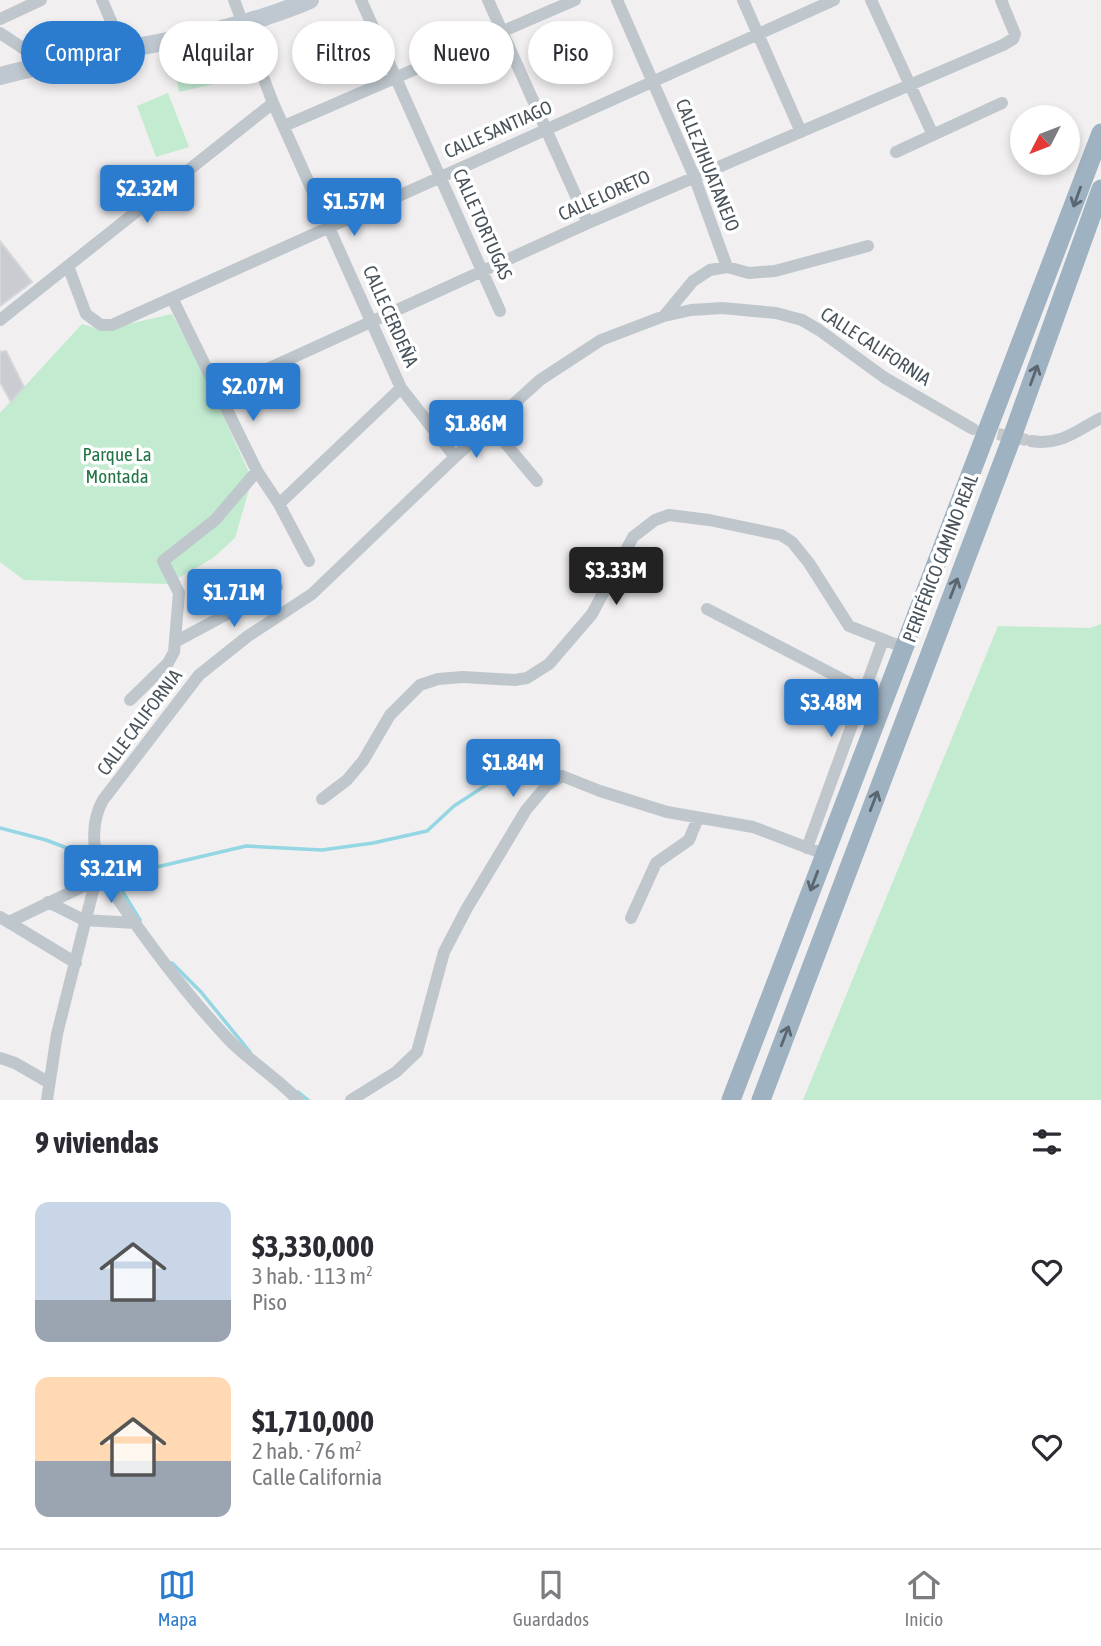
<!DOCTYPE html>
<html lang="es">
<meta charset="utf-8">
<style>
:root{--surface:#fff;--page:#f7f7f7;--text:#2b2b33;--muted:#7c7c81;--line:#e1e1e2;--accent:#2b7bcf}
body{margin:0;font-family:"Asap Condensed",sans-serif;background:var(--page);color:var(--text);height:100vh;display:flex;flex-direction:column;font-size:26px;white-space:nowrap}
*{box-sizing:border-box;margin:0}
p{font-size:23px;color:var(--muted)}
.icon{flex:none;width:38px;height:38px;fill:none;stroke:currentColor;stroke-width:2;stroke-linecap:round;stroke-linejoin:round}
.map{position:relative;height:1100px;overflow:hidden}
.panel{display:flex;flex-direction:column;background:var(--surface);flex:1}
.panel>*{flex:none}
.top-card{position:absolute;left:21px;top:21px;width:700px;height:63px;display:flex;gap:14px}
.needle{width:46px;rotate:228deg}
.buttons{position:absolute;left:1010px;top:105px;display:grid;gap:14px}
.buttons a{display:grid;place-items:center;width:70px;height:70px;border-radius:50%;background:var(--surface);box-shadow:0 4px 10px #0003;font-size:35px}
.price{position:absolute;translate:-50% -60px;padding:0 16px;border-radius:7px;background:var(--accent);color:#fff;font-size:23px;line-height:46px;filter:drop-shadow(0 2px 4px #0008)}
.price::after{content:'';position:absolute;left:50%;top:42px;width:21px;height:16px;margin-left:-10px;background:inherit;clip-path:polygon(0 0,100% 0,50% 100%)}
.price.current{background:#222;color:#fff}
ul{padding:0;list-style:none}
li{display:flex;align-items:center;gap:21px;height:175px;padding:0 35px}
li span{display:grid;place-items:center;flex:none;width:196px;height:140px;border-radius:14px;color:#555}
li>.icon{margin-inline-start:auto}
span .icon{width:84px;height:84px;fill:#fffc;stroke-width:1}
li b{font-size:30px}
h2{display:flex;justify-content:space-between;align-items:center;height:84px;padding:0 35px;font-size:30px}
.tag{padding:0 24px;border-radius:32px;background:var(--surface);box-shadow:0 4px 10px #0003;font-size:24px;line-height:63px}
.tag.current{background:var(--accent);color:#fff}
.tab-bar{display:flex;justify-content:space-around;align-items:center;height:98px;border-top:2px solid var(--line);background:var(--surface);font-size:19px;color:var(--muted)}
.tab-bar a{display:grid;justify-items:center;gap:4px}
.tab-bar .current{color:var(--accent)}
.map>svg:first-child{display:block}
</style>
<div class="map">
<svg width="1101" height="1100" viewBox="0 0 1101 1100">
<rect width="100%" height="100%" fill="#f1efef"/>
<path fill="#c2ebd0" d="M225,51l6,29 -52,12 -6,-33z
M168,93l21,54 -33,10 -19,-51z
M172,314l29,54 51,111 -17,59 -22,20 -45,26 -144,-4 -24,-18v-149l82,-89 20,6z
M1101,624v476h-298l195,-474 92,2z"/>
<g fill="none" stroke-linecap="round" stroke-linejoin="round">
<path stroke="#94d6e3" stroke-width="3.5" d="M0,828l46,12 47,18
M100,861l5,2 35,57
M106,863l38,7 102,-24 76,4 51,-7 54,-12 27,-25 46,-30
M172,963l29,29 49,60
M298,1092l10,8"/>
</g>
<path fill="#caccd1" stroke="#d4d6da" stroke-width="2" d="M0,241l32,41 -32,24z
M6,351l18,36 -13,15 -11,-20v-30z"/>
<g fill="none" stroke-linecap="round" stroke-linejoin="round">
<path stroke="#c7c8ca" stroke-width="12" stroke-dasharray="12 6" stroke-linecap="butt" d="M980,430l51,11"/>
<path stroke="#bfc7cd" stroke-width="12" d="M102,0l21,49
M234,0l39,103 128,285 54,69
M361,0l139,311
M488,0l100,223
M617,0l77,176 33,91
M743,0l58,132
M871,0l62,135
M0,19l41,-19
M0,33l47,31
M284,126l291,-126
M896,152l106,-49
M68,266l18,48 15,11h11l722,-325
M172,298l85,173 22,33 30,57
M664,316l29,-35 17,-11 17,-3 22,6 26,-2 93,-25
M0,320l273,-217
M219,391l369,-168 415,-178 10,-6 2,-5 -14,-34
M491,426l46,55
M1031,441c30,5 46,-11 70,-23
M279,504l122,-116
M707,609l158,82
M175,642l102,-55
M130,700l38,-37 6,-11 5,-59 -16,-32 52,-41 42,-49
M322,799l25,-19 16,-19 27,-46 30,-30 18,-6 25,-2 52,3 12,-2 22,-14 43,-50 41,-77 22,-17 14,-5 40,5 72,15 11,7 17,21 40,63 56,22
M807,848l76,-208
M98,871c42,60 84,120 135,173 21,20 45,35 65,56
M48,902l36,18 51,3
M0,917l76,46
M631,918l25,-55 33,-23 9,-22
M9,922l85,-41
M0,1058l15,5 33,19
M47,1100l10,-66 41,-163c-4,-25 -8,-48 5,-71l96,-125 49,-39 64,-42 143,-137 85,-77 61,-40 63,-24 27,-6 31,-2 54,5 26,7 17,10 66,48 88,51
M351,1100l45,-28 21,-20 27,-100 23,-44 59,-98 21,-25 15,-9 38,15 67,21 86,15 71,27"/>
<path stroke="#bfc8d1" stroke-width="18" d="M0,76c103,-28 212,-34 310,-76"/>
<path stroke="#9fb2c2" stroke-width="19" d="M731,1100l370,-967
M761,1100l250,-660 90,-251"/>
</g>
<defs><path id="oneway-shaft" d="M-6 0H5M1.5-3L5.5 0L1.5 3" fill="none" stroke-width="1.6" stroke-linecap="round" stroke-linejoin="round" transform="scale(1.75)"/></defs>
<g stroke="#5a6670">
<use href="#oneway-shaft" transform="translate(1077 197) rotate(110)"/>
<use href="#oneway-shaft" transform="translate(1034 375) rotate(-70)"/>
<use href="#oneway-shaft" transform="translate(954 588) rotate(-69)"/>
<use href="#oneway-shaft" transform="translate(874 801) rotate(-69)"/>
<use href="#oneway-shaft" transform="translate(814 881) rotate(111)"/>
<use href="#oneway-shaft" transform="translate(785 1036) rotate(-69)"/>
</g>
<g text-anchor="middle" stroke-width="7" stroke-linejoin="round" paint-order="stroke">
<g font-size="19" fill="#49535b" stroke="#fff">
<text transform="translate(498 129) rotate(-24)" y="7">CALLE SANTIAGO</text>
<text transform="translate(708 165) rotate(68)" y="7">CALLE ZIHUATANEJO</text>
<text transform="translate(604 195) rotate(-24)" y="7">CALLE LORETO</text>
<text transform="translate(483 224) rotate(66)" y="7">CALLE TORTUGAS</text>
<text transform="translate(391 316) rotate(66)" y="7">CALLE CERDEÑA</text>
<text transform="translate(876 346) rotate(33)" y="7">CALLE CALIFORNIA</text>
<text transform="translate(940 558) rotate(-69)" y="7">PERIFÉRICO CAMINO REAL</text>
<text transform="translate(139 722) rotate(-53)" y="7">CALLE CALIFORNIA</text>
</g>
<g font-size="19" fill="#217547" stroke="#fff">
<text x="117" y="461">Parque La<tspan x="117" dy="22">Montada</tspan></text>
</g>
</g>
</svg>
<div class="buttons">
<a><svg class="needle" viewBox="-14 -14 28 28"><path d="M0-13l5 13h-10z" fill="#e53935"/><path d="M0 13l5-13h-10z" fill="#7c7c81"/></svg></a>
</div>
<b class="price" style="left:147px;top:225px">$2.32M</b>
<b class="price" style="left:354px;top:238px">$1.57M</b>
<b class="price" style="left:253px;top:423px">$2.07M</b>
<b class="price" style="left:476px;top:460px">$1.86M</b>
<b class="price current" style="left:616px;top:607px">$3.33M</b>
<b class="price" style="left:234px;top:629px">$1.71M</b>
<b class="price" style="left:831px;top:739px">$3.48M</b>
<b class="price" style="left:513px;top:799px">$1.84M</b>
<b class="price" style="left:111px;top:905px">$3.21M</b>
<div class="top-card">
<a class="tag current">Comprar</a>
<a class="tag">Alquilar</a>
<a class="tag">Filtros</a>
<a class="tag">Nuevo</a>
<a class="tag">Piso</a>
</div>
</div>
<section class="panel">
<h2>9 viviendas<svg class="icon" aria-label="filters" viewBox="0 0 24 24"><path d="M4 7h16M4 17h16"/><circle cx="9" cy="7" r="2"/><circle cx="15" cy="17" r="2"/></svg></h2>
<ul>
<li><span style="background:linear-gradient(#c9d6e8 70%,#9aa5b1 0)"><svg class="icon" aria-label="home" viewBox="0 0 24 24"><path d="M3 11l9-7 9 7M6 9v11h12V9"/></svg></span><div><b>$3,330,000</b><p>3 hab. · 113 m²</p><p>Piso</p></div><svg class="icon" aria-label="heart" viewBox="0 0 24 24"><path d="M12 20l-8-8c-3-5 5-10 8-4 3-6 11-1 8 4z"/></svg></li>
<li><span style="background:linear-gradient(#ffd9b3 60%,#9aa5b1 0)"><svg class="icon" aria-label="home" viewBox="0 0 24 24"><path d="M3 11l9-7 9 7M6 9v11h12V9"/></svg></span><div><b>$1,710,000</b><p>2 hab. · 76 m²</p><p>Calle California</p></div><svg class="icon" aria-label="heart" viewBox="0 0 24 24"><path d="M12 20l-8-8c-3-5 5-10 8-4 3-6 11-1 8 4z"/></svg></li>
</ul>
</section>
<nav class="tab-bar">
<a class="current"><svg class="icon" aria-label="map" viewBox="0 0 24 24"><path d="M3 6l6-2 6 2 6-2v14l-6 2-6-2-6 2zM9 4v14M15 6v14"/></svg>Mapa</a>
<a><svg class="icon" aria-label="saved" viewBox="0 0 24 24"><path d="M7 4h10v16l-5-4-5 4z"/></svg>Guardados</a>
<a><svg class="icon" aria-label="home" viewBox="0 0 24 24"><path d="M3 11l9-7 9 7M6 9v11h12V9"/></svg>Inicio</a>
</nav>
